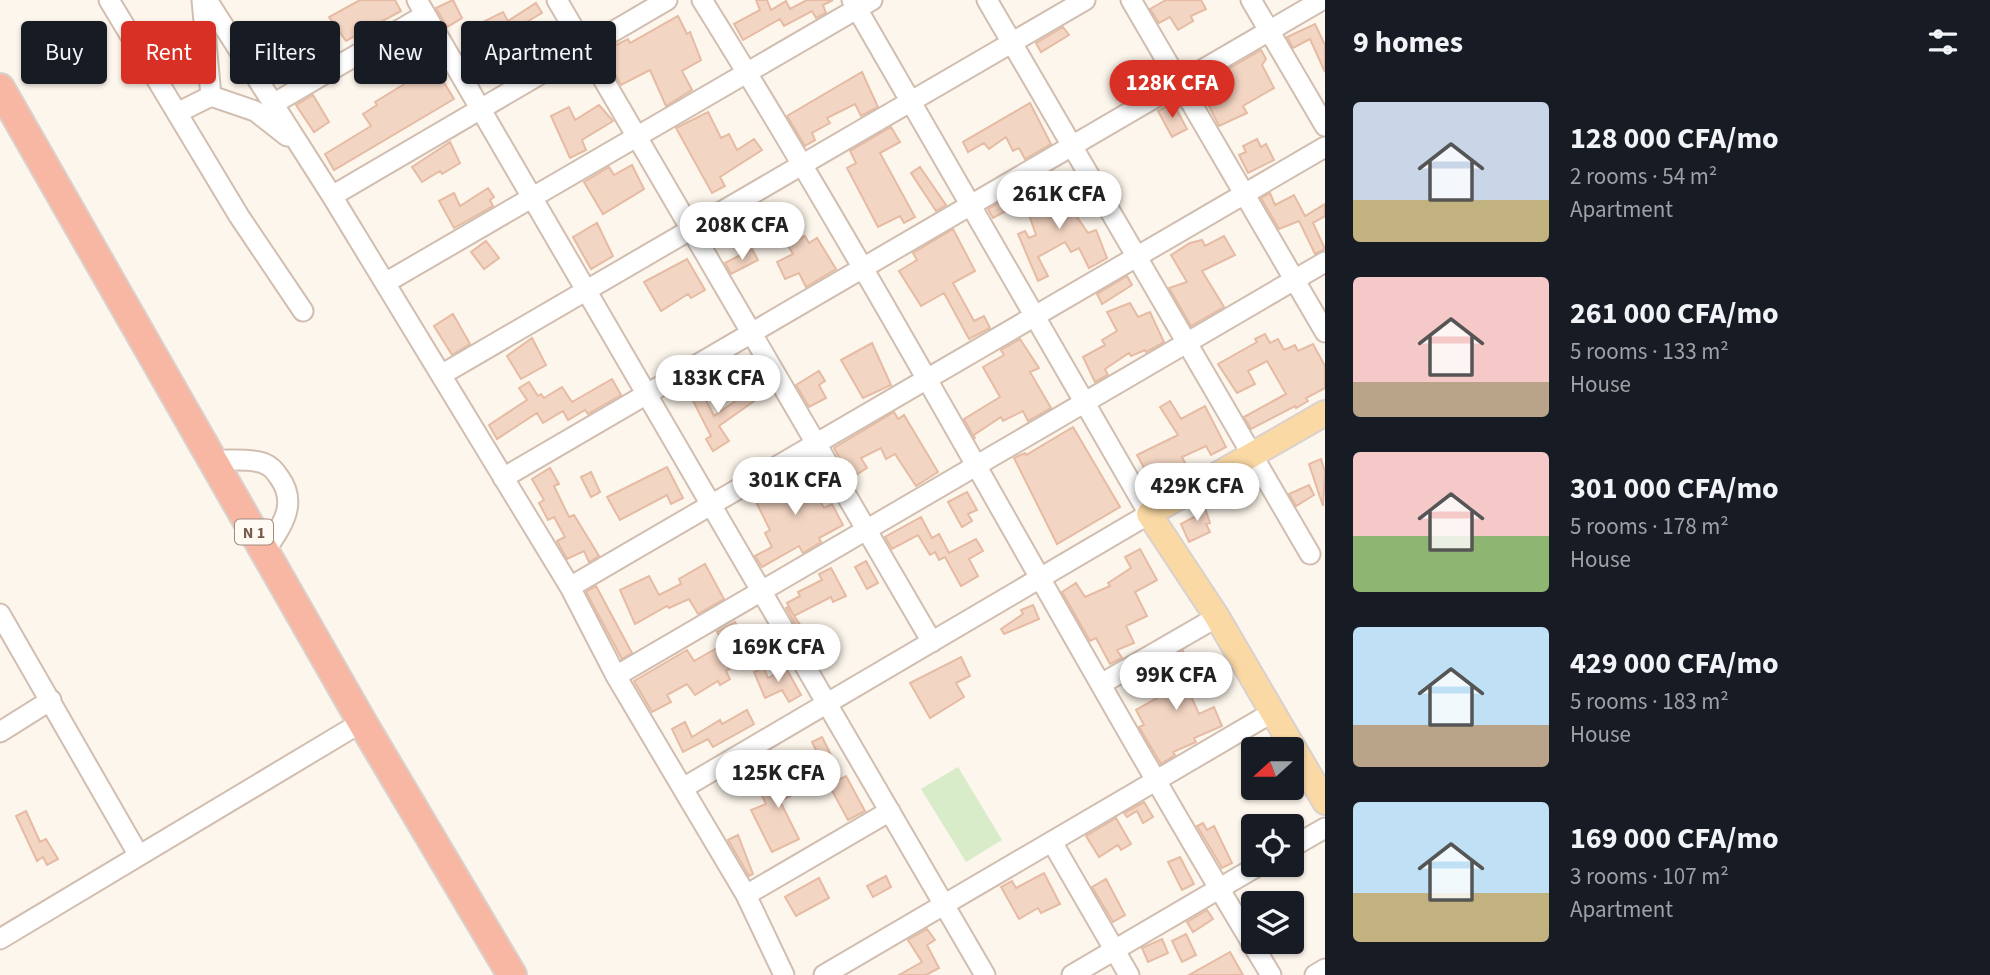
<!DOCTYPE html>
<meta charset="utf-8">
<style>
:root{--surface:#171b24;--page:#242831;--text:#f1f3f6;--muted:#9ea1a6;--accent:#d93025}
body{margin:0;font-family:"Source Sans 3",sans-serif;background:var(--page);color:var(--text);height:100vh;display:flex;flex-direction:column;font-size:26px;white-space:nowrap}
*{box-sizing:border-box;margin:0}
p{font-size:23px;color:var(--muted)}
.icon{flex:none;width:38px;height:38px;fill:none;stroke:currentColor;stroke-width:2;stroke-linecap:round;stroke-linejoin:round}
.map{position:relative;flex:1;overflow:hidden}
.side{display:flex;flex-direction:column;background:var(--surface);width:665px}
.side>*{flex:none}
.top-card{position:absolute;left:21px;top:21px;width:665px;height:63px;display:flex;gap:14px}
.needle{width:46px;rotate:249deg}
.tools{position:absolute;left:1241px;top:737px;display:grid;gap:14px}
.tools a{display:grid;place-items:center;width:63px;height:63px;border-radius:7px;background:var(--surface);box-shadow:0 2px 5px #0004;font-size:35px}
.price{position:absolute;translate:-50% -60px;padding:0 16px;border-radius:24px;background:#fff;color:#222;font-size:23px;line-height:46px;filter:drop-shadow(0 2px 4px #0008)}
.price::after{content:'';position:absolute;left:50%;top:42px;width:21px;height:16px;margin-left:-10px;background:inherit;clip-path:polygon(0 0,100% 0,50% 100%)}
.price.on{background:var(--accent);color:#fff}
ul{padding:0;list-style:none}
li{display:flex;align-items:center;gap:21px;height:175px;padding:0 28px}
li span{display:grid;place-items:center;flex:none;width:196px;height:140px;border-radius:7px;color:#555}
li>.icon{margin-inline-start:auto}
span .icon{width:84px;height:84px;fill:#fffc;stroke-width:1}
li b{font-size:30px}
h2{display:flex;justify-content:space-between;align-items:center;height:84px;padding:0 28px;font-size:30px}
.chip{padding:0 24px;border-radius:7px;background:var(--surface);box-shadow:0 2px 5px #0004;font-size:24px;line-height:63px}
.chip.on{background:var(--accent);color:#fff}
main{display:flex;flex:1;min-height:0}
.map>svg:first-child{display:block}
</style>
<main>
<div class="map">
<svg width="1325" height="975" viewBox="0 0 1325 975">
<rect width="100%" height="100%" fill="#fdf6ec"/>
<path fill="#d8ecc9" d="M958,767l44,73 -36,22 -45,-73z"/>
<path fill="#f3d5c3" stroke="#e6bba3" stroke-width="2" d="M360,0h35l6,11 -55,30 -17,-24z
M453,0l9,18 -15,9 -11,-19z
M756,0h11l4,10 15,-9 4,8 17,-9h26l-10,5 3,8 -10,5 -4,-7 -28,15 -4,-7 -37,21 -9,-16 26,-14z
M1166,0h35l5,9 -15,7 2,5 -15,9 -8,-13 -11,6 -9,-14z
M536,3l6,10 -55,32 -10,-20 26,-13 5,9z
M678,16l9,18 3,-2 11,28 -19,11 10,19 -26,16 -16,-36 -29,15 -19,-33 26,-13 2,4z
M280,24l24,43 -23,11 -22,-42z
M1315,24l10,21v27l-15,-33 -17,9 -6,-11z
M1063,27l6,8 -28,17 -5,-9z
M1261,50l5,9 -4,6 12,23 -31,18 4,7 -28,13 -20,-40z
M434,66l20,33 -120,71 -9,-16 46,-28 -8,-12 14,-9 -2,-3z
M862,72l16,35 -17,9 -6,-12 -28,14 3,5 -18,10 3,7 -10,6 -18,-30z
M313,95l16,27 -15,10 -18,-27z
M1030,103l21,41 -26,15 -6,-11 -6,3 -7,-14 -17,12 -5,-6 -16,9 -5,-10z
M1173,103l14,26 -15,8 -14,-26z
M599,105l14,16 -31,19 4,10 -16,8 -19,-42 18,-9 6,13z
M708,112l13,26 8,-4 8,16 17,-11 8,11 -42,27 5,9 -13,7 -36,-65z
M891,127l9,15 -20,11 35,64 -11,6 -4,-7 -22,11 -31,-59 9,-5 -6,-12z
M1257,139l4,8 5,-3 8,16 -26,13 -9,-18 7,-3 -3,-6z
M450,142l10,21 -18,11 -2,-3 -18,11 -10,-15z
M632,165l12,24 -41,25 -19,-32 25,-15 5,8z
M920,167l26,38 -10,6 -25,-38z
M1049,176l17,30 17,-9 6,10 -14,7 13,19 8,-3 11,28 -18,10 -10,-20 -8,4 -6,-10 -27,15 10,19 -10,5 -20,-47 7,-3 4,7 7,-3 -9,-26 21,-7 -8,-22z
M488,188l6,9 -4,3 3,6 -39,22 -15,-27 15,-8 6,13z
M1270,193l5,12 19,-10 11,21 20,-12v12l-12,7 12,26 -10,5 -16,-33 -20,8 -18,-31z
M1014,194l5,10 -26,14 -5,-9z
M743,213l14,28 -11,6 -15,-27z
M597,223l16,33 -22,13 -18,-32z
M953,229l22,42 -22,12 21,38 10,-5 6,12 -21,11 -25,-46 -23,13 -22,-35 18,-11 -4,-7z
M805,236l4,7 8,-5 19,31 -30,18 -7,-14 -14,6 -8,-17 16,-8 -5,-8z
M1224,236l11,19 -33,16 22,36 -33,19 -22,-38 18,-6 -16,-27 19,-12 12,-3 3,6z
M486,241l13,17 -15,11 -13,-17z
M752,249l6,11 -27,14 -6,-11z
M687,259l18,31 -14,8 -3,-4 -27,17 -17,-29z
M1127,276l5,9 -30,19 -5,-10z
M1130,303l8,14 12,-5 14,30 -18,10 -1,-2 -14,6 -2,-3 -24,16 3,6 -13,7 -12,-25 22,-12 -3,-5 15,-9 -10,-19z
M453,314l17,30 -18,11 -18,-29z
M1265,334l5,9 8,-4 6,11 11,-5 3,6 15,-7 12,22v22l-19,10 2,3 -12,7 -1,-2 -44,23 -7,-12 42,-23 -19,-33 -19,10 7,13 -18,9 -19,-29 39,-22 -2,-3z
M532,338l14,27 -25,14 -14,-23z
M1020,339l19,29 -9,4 21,36 -23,13 -5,-10 -20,10 -2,-4 -27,18 1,4 -11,-20 36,-22 -17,-30 21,-12 -3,-5z
M872,343l19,42 -28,13 -22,-38z
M738,356l6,10 -36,20 -6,-9z
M819,371l6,10 -6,4 7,13 -17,9 -13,-22z
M612,379l9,16 -33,19 -3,-4 -17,10 -5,-9 -20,12 -6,-10 -40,26 -8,-14 38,-25 -8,-12 10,-6 9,14 3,-2 3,4 18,-11 10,15z
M698,384l16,32 37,-26 6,9 -38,27 10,15 -16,10 -7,-12 5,-3 -24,-47z
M1170,401l11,18 24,-13 21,41 -15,8 -5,-9 -24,11 7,14 -35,15 -17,-31 41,-20 -18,-28z
M894,412l4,7 6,-4 34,57 -22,14 -21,-32 -9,5 -5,-11 -20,10 6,10 -16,10 -17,-30z
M1073,427l47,80 -63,37 -43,-86 11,-5 1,2z
M1321,459l4,13 -2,34 -14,-42z
M667,467l16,31 -12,6 -4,-9 -47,25 -13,-23z
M550,468l9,16 -5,2 15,31 5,-2 25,41 -10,6 -5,-11 -17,8 -10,-18 8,-4 -11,-20 -6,3 -9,-17 5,-3 -12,-21z
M802,469l22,39 8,-4 11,21 -24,13 2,4 -18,11 -4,-7 -37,21 -7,-11 17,-9 -7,-14 5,-3 -14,-28 15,-9 -3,-7z
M591,472l9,20 -9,5 -10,-20z
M1309,485l5,10 -18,11 -7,-12z
M967,492l10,18 -9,4 4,7 -10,6 -14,-25z
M1203,502l7,21 -4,1 4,8 -21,10 -8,-18 15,-8 -4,-10z
M921,517l11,21 7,-4 10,19 27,-14 7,12 -14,8 9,17 -17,10 -16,-29 -6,3 -4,-8 -5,3 -12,-20 -26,14 -7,-12z
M1140,549l17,31 -22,12 12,24 -21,10 8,17 -17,7 5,8 -12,6 -14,-26 -6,3 -28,-49 14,-9 9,14 25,-11 -2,-3 23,-15 -6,-11z
M866,561l12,22 -11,6 -12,-22z
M705,564l19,35 -26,15 -9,-15 -20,9 -2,-2 -32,18 -15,-34 29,-14 10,19 22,-11 -2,-5z
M831,568l15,28 -13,6 -2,-5 -37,19 -7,-13 13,-7 -2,-4 24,-12 -3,-6z
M596,586l36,67 -10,6 -36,-67z
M1033,605l6,14 -35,15 -3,-5 22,-15 -2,-4z
M788,607l24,35 11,19 -5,3 -32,-56z
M735,622l19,33 -28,16 4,8 -10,6 -2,-4 -23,14 -8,-11 -20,11 4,7 -19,10 -18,-31 53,-31 7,11 30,-17 -7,-12z
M1183,651l21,33 -15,8 10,22 15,-7 8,19 -28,12 2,4 -23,10 2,3 -14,9 -22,-37 5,-2 -8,-15 35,-20 -5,-9 6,-3 -8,-16z
M961,657l9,19 -14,7 8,14 -34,21 -20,-35z
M764,668l4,10 18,-10 15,27 -12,7 -7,-12 -17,8 -11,-26z
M747,710l7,14 -41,23 -5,-8 -25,13 -11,-23 13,-7 7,15 28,-17 2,4z
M822,737l10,20 -10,5 -10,-20z
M807,771l7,13 -34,17 19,38 -27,13 -21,-42 15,-6 -13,-27 10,-5 8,17z
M846,776l19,35 -17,9 -19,-35z
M1144,802l9,15 -10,6 -6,-12 -10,6 -3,-4z
M26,811l14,31 6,-3 12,20 -11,6 -4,-8 -6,4 -21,-45z
M1116,818l15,26 -10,6 -3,-5 -19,12 -13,-21z
M1203,823l4,7 7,-4 18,37 -10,5 -25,-42z
M738,835l15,39 -4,2 -21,-36z
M1180,857l14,27 -12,6 -14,-28z
M1044,873l16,31 -19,9 -3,-5 -19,11 -18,-32 11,-6 4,7z
M886,876l5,11 -18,10 -6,-11z
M819,878l10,20 -33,18 -11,-19z
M1106,879l19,36 -12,7 -21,-35z
M1207,910l6,9 -20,13 -6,-10z
M927,929l8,11 -8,5 12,23 -13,7h-27l23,-13 -14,-22z
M1186,934l10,21 -14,7 -10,-21z
M1162,939l6,14 -20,9 -6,-14z
M1230,952l13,23h-54z"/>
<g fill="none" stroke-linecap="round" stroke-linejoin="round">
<defs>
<path id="minor" d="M109,0l130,216 64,95
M202,0l9,96
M207,0l125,196 238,391 46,89 130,219 38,80
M417,0l568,975
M557,0l375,642
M702,0c199,319 374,653 569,975
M987,0l323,554
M1131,0l194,332
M1251,0l74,126
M273,104l152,-89
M177,113l34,-17 44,15 32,25
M332,196l335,-196
M385,283l487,-283
M441,375l644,-375
M213,460c15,1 35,-2 50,3 8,3 11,7 16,14 20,27 2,50 -14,74
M503,478l819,-478
M570,587l755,-440
M0,614l138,240
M616,676l709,-414
M1101,684l116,-67
M0,732l51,-32
M683,788l466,-274 -297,-514
M1052,842l77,133
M1292,847l33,-19
M746,895l144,-84
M0,939l362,-217
M824,975l449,-263
M1072,975l189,-111
M1315,975l10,-6"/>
<path id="major" d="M1325,413l-176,101 68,103 108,185"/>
<path id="highway" d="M0,88l362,634 150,253"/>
</defs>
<use href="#minor" stroke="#d1beb0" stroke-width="23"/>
<use href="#major" stroke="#dad1cd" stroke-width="28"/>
<use href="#highway" stroke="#dad1cd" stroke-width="32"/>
<use href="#minor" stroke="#fff" stroke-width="19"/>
<use href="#major" stroke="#fbd9a5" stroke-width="24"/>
<use href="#highway" stroke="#f7b7a3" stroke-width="28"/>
</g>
<g text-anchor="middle" stroke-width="5" stroke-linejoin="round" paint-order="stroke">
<rect fill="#fffaf3" stroke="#a28b7f" stroke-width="2" x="235" y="519.5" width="38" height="25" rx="5"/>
<g font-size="16" font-weight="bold" fill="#7a5c4d">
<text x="254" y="538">N 1</text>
</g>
</g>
</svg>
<div class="tools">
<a><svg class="needle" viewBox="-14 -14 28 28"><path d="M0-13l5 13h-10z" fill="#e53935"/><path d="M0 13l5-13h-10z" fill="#9ea1a6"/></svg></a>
<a><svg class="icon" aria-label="locate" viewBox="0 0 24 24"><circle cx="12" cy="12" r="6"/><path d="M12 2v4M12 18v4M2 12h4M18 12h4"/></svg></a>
<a><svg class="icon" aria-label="layers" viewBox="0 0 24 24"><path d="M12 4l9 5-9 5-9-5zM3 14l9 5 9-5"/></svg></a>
</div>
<b class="price on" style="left:1172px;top:120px">128K CFA</b>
<b class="price" style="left:1059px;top:231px">261K CFA</b>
<b class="price" style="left:742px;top:262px">208K CFA</b>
<b class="price" style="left:718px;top:415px">183K CFA</b>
<b class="price" style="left:795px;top:517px">301K CFA</b>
<b class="price" style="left:1197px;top:523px">429K CFA</b>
<b class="price" style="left:778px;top:684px">169K CFA</b>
<b class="price" style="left:1176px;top:712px">99K CFA</b>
<b class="price" style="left:778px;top:810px">125K CFA</b>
<div class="top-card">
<a class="chip">Buy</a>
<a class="chip on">Rent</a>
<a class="chip">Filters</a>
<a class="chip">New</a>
<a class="chip">Apartment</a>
</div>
</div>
<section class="side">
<h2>9 homes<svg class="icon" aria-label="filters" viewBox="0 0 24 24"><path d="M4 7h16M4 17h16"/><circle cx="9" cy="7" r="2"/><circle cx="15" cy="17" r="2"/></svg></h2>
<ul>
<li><span style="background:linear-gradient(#c9d6e8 70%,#c2b280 0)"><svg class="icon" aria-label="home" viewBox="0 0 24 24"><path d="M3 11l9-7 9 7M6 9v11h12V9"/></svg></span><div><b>128 000 CFA/mo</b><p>2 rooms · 54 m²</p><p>Apartment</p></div></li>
<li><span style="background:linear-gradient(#f6c9c9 75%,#b9a48a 0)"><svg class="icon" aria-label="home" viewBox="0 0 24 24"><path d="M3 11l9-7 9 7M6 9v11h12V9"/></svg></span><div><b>261 000 CFA/mo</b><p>5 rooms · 133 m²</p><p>House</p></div></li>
<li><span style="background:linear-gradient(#f6c9c9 60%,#8fb573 0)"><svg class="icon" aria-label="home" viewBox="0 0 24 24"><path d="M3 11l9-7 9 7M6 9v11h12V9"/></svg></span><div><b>301 000 CFA/mo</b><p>5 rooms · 178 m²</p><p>House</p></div></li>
<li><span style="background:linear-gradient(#bfe0f5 70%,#b9a48a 0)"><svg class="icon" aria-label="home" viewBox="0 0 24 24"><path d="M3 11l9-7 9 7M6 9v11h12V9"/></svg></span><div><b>429 000 CFA/mo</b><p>5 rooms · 183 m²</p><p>House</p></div></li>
<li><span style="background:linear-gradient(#bfe0f5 65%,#c2b280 0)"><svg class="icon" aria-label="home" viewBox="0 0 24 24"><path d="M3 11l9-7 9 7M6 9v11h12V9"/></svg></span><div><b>169 000 CFA/mo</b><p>3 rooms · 107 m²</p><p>Apartment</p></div></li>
</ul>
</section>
</main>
